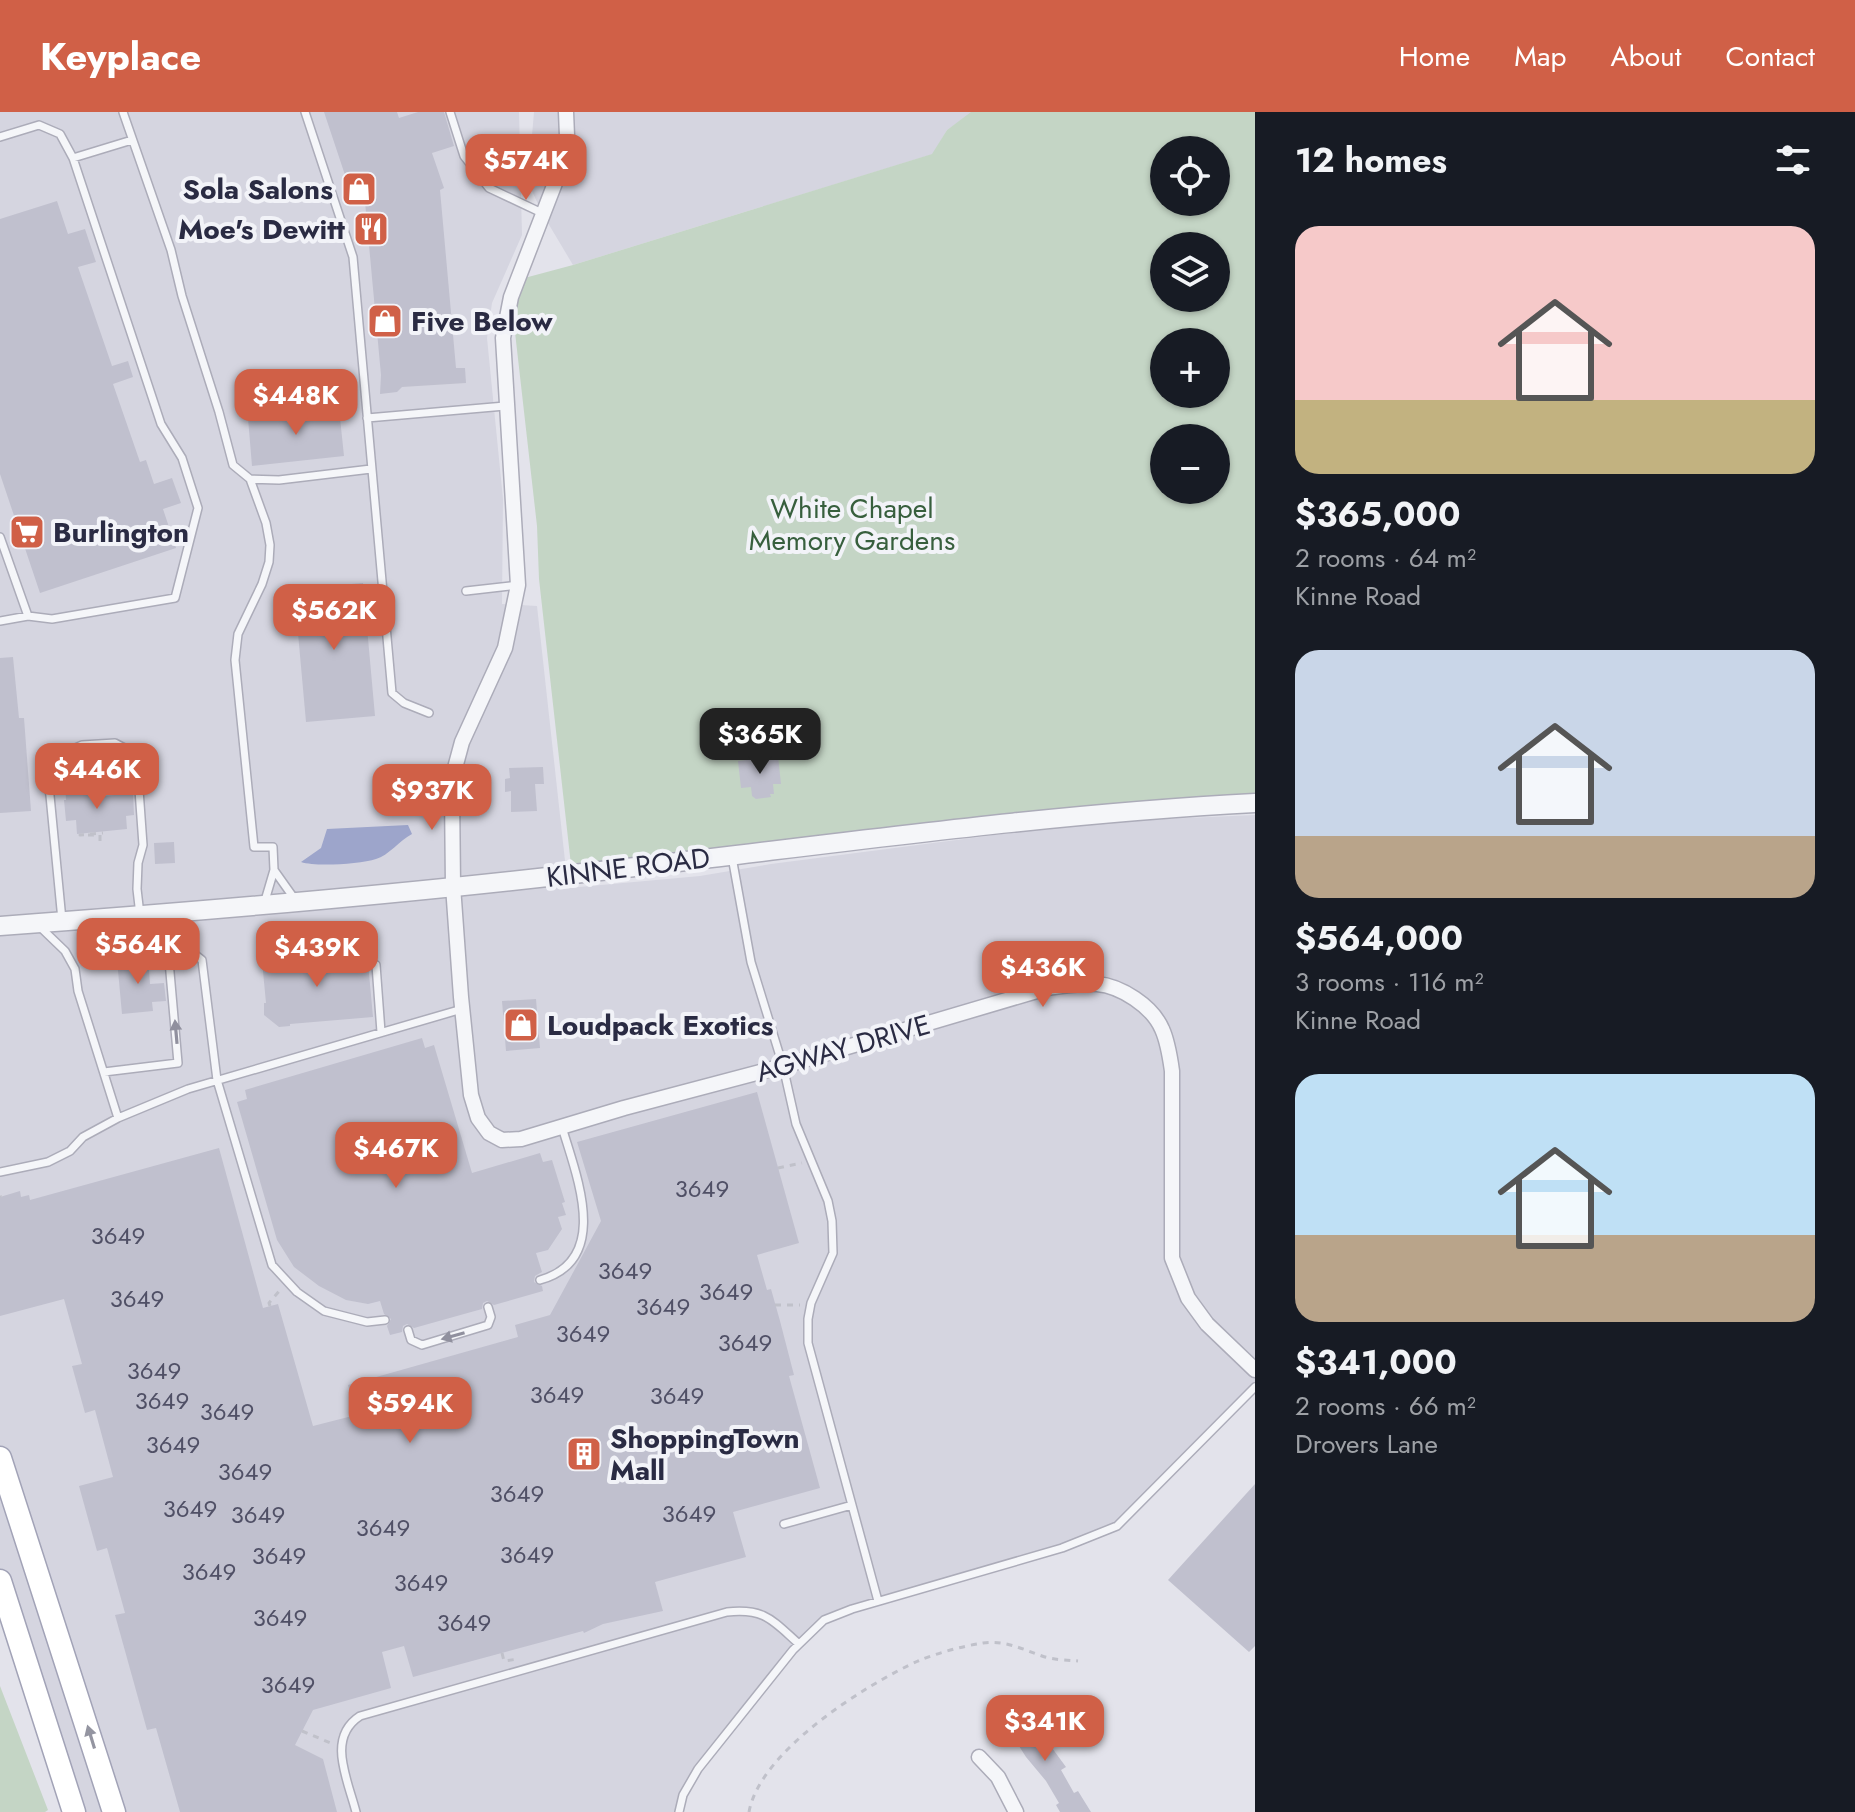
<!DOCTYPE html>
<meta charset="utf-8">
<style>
:root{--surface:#171b24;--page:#242831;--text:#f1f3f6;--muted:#9ea1a6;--accent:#d06047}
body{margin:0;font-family:Jost,sans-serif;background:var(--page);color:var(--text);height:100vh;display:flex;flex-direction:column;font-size:30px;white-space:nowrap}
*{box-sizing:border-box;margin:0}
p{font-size:26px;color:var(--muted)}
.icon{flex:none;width:44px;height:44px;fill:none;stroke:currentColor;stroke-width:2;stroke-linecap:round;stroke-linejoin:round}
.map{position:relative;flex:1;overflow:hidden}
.details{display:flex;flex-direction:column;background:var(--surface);width:600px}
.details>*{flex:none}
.controls{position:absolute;left:1150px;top:24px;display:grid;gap:16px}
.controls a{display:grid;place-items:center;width:80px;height:80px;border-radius:50%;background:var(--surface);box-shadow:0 2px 6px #0004;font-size:40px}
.price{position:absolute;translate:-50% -68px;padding:0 18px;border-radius:16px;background:var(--accent);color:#fff;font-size:26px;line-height:52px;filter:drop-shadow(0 2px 4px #0008)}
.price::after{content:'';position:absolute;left:50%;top:48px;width:24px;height:18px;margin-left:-12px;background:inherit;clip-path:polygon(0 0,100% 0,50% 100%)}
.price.current{background:#222;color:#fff}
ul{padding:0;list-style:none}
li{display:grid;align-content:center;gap:16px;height:424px;padding:0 40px}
li span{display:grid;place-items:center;height:248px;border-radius:24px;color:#555}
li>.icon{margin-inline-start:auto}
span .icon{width:144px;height:144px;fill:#fffc;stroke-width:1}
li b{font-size:34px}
h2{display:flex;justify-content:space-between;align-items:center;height:96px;padding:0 40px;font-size:34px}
header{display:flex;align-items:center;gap:48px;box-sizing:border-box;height:112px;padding:0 40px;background:var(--accent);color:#fff}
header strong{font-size:38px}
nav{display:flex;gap:44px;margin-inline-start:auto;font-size:28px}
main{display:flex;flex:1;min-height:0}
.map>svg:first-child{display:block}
</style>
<header>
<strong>Keyplace</strong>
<nav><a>Home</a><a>Map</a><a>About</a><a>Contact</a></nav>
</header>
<main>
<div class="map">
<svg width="1255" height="1700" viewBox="0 0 1255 1700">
<rect width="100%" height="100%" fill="#e3e3eb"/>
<path fill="#d5d5e0" d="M0,0h519l3,123 -30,68 -5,35 16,161 -1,105 35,2 31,282 132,-12 71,-12 325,-42 159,-7v571l-138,140 -55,22 -238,73 -14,11 -112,137 -19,43h-605l-74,-208z
M534,0h439l-26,18 -14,24 -360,111 -31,-52 -14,-31z"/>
<path fill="#c4d5c5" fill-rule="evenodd" d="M971,0h284v691l-683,71 -33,-295 -2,-53 -26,-229 6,-17 56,-15 359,-111 15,-24zM1164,38h52v52h-52zM1164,134h52v52h-52zM1164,230h52v52h-52zM1164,326h52v52h-52z
M0,1574l48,124 -3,2h-45z"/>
<path fill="#9da5cb" d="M408,713l4,9c-12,6 -24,22 -36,25 -16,5 -60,8 -75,3l20,-14 6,-19z"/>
<path fill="#c0c0ce" d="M324,0h73l2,6 19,-6h26l10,34 -22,7 12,35 -4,2 16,178h9l1,15 -64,4 -5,5 -17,2 1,-19 -16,-173 -10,3z
M57,89l11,33 17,-5 11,33 -18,5 34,99 16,-5 5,16 -20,7 27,78 6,-2 8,24 18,-6 9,25 -18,6 13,39 -136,45 -40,-119v-255z
M339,296l5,48 -92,10 -4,-48z
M363,471l12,133 -69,6 -12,-133z
M13,545l6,61h5l7,93 -31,2v-155z
M778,644l3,28h-8l1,10h-4l1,3 -15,2 -4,-3 -1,-9 -10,1 -3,-27z
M543,655l1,17h-9l2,27 -26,1v-21l-6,1v-13l5,-1 -1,-10z
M77,671l2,12 17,-2v4l37,-4 1,22 -8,1 1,13 -50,5 -1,-14 -10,1 -2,-21h2l-1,-16z
M174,730l1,21 -20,1 -1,-21z
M367,840l6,65 -83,7v2l-11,1 -15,-12v-12h2l-4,-42z
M148,845l2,27 14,-1 2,18 -14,1 1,9 -31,3 -5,-54z
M536,887l4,49 -34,3 -4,-50z
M422,926l3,10 9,-3 38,128 68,-20 3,9 9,-2 13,42 -3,1 4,12 -8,2 4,12 -14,21 -12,3 6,19 -7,4 -1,6 8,4 1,5 -49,14 -7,-4 -4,2 -1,6 -68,19 -7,-4 -4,2 -1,6 -12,3 -3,-9 4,-7 -7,-5 -4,-13 -12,3 -22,-4 -27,-14 -25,-19 -17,-27 -40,-138 10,-3 -2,-9z
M757,980l42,151 -42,12 10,35 4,-1 9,32 14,54 -5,1 31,112 -87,24 13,45 -91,25 8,29 -60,13 -19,9 -1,-2 -170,46 -9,-31 -22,6 9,36 -78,22 -18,35 28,14 14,53h-157l-24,-84 -9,2 -32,-115 10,-2 -18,-65 -10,3 -18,-65 34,-9 -18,-67 -10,3 -13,-47 10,-2 -18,-65 -64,17v-119l20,-6 1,6 8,-2 1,5 189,-52 44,160 15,-4 35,122 43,-11 -8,-30 170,-48 -3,-12 35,-10 51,-94 -24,-79z
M1255,1372v162l-6,6 -81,-72z
M1017,1600l7,10 6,-4 36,49 -5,3 13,23 4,-2 13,21h-31l-4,-7 3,-2 -13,-22 -20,-24 -23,-36z"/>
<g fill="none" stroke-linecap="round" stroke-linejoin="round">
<defs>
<path id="service" d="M123,0l48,138 11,46 37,116 14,53 17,14 16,44 4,22 -1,17 -7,22 -24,50 -3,26 19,187h19l1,23 -10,34
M305,0l48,145 39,436 12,10 25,10
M450,0l14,44 25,32 53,25
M0,25l39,-12 21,9 13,24 59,-18
M367,306l138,-12
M250,367l29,1 92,-11
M0,425l28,79
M466,479l52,-6
M0,509l28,-5 24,3 123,-21 23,-90 -16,-50 -21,-34 -88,-266
M732,745l19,105 32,104 13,58 32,77 4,20 1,32 -22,50 -3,16v24l70,258
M274,758l22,31
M62,808l-14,-145 9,-19 25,-11 33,-2 15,8 7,11 6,83 -5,18 -1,26 3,26
M38,813l27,26 10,18 3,22 40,127
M376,853l5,67
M104,960l74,-9 -9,-102 6,-6 18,-2 9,7 15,120 55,185 25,27 27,19 43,11 18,-2
M0,1060l48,-10 22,-11 13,-14 35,-19 70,-29 274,-80
M540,1168c72,-20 36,-105 22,-153
M408,1218l3,10 11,5 66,-20 3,-8 -3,-10
M784,1412l68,-19
M356,1700c-8,-32 -30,-74 4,-96l367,-104c38,-4 45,8 72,32
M679,1700l4,-17 15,-26 95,-119 31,-30 28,-11 210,-61 55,-22 138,-139"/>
<path id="minor" d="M566,0l1,24 -5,29 -51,132 -8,41 15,247 -13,63 -43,94 -7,26 -3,25 1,93 8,111 10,98 7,23 11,15 13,7 19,-1 103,-31 159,-42 264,-78c17,-2 33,-5 50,-4 24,2 55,22 65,45 6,13 8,28 10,42v187l16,40 19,26 48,46
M979,1645l19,20 18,35"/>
<path id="tertiary" d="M0,814c192,-14 383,-30 574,-52 227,-25 453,-59 681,-71"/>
<path id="primary" d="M0,1346l114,354
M0,1469l74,231"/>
</defs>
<use href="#service" stroke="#acacb9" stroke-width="10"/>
<use href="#minor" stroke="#acacb9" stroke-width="17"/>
<use href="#tertiary" stroke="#acacb9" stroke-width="21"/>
<use href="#primary" stroke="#a2a3b7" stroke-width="25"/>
<path stroke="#c0c1ca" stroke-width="3" stroke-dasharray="6 6" stroke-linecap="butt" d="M100,729v-6h-20l23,-2
M778,1056l24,-5
M0,1084l1,1
M775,1193h25
M270,1194l-1,-3 11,-13
M502,1541l2,8 14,-2
M302,1619l31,13
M749,1700c11,-61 116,-127 169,-151 19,-8 45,-15 65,-18 22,-3 39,6 59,13 11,4 25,4 36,5"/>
<use href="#service" stroke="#f5f6f9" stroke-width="7"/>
<use href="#minor" stroke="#f5f6f9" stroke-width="14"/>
<use href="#tertiary" stroke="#f5f6f9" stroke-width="18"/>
<use href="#primary" stroke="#fff" stroke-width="22"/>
</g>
<defs><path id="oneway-solid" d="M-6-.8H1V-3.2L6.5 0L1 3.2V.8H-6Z" transform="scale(2)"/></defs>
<g fill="#90909e">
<use href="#oneway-solid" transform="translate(176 920) rotate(-95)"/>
<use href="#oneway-solid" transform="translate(453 1224) rotate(164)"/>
</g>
<use fill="#9495a1" href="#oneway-solid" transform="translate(91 1625) rotate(-107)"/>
<defs>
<symbol id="shop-square" viewBox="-11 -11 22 22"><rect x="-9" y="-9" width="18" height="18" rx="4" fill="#d06047" stroke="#f2f3f8"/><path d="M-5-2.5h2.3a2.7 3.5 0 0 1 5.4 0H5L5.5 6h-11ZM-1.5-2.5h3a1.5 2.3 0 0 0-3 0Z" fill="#fff"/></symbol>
<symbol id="restaurant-square" viewBox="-11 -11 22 22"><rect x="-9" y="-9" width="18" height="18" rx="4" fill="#d06047" stroke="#f2f3f8"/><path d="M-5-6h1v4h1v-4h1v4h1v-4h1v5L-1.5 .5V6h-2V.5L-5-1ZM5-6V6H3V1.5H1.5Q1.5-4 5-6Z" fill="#fff"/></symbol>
<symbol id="supermarket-square" viewBox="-11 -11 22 22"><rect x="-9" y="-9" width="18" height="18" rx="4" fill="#d06047" stroke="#f2f3f8"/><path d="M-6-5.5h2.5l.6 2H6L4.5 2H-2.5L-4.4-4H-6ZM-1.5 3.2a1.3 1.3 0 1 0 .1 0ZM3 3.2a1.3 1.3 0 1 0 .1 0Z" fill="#fff"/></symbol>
<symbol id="building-square" viewBox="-11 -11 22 22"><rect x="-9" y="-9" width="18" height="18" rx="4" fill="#d06047" stroke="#f2f3f8"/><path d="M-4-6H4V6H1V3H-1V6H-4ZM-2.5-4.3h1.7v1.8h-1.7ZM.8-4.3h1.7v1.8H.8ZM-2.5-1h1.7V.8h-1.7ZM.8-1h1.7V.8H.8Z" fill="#fff"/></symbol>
</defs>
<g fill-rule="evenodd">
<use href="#shop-square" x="339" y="57" width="40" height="40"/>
<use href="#restaurant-square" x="351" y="97" width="40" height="40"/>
<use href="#shop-square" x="365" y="189" width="40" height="40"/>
<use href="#supermarket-square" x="7" y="400" width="40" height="40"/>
<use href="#shop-square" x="501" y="893" width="40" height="40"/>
<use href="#building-square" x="564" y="1322" width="40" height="40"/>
</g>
<g text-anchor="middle" stroke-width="8" stroke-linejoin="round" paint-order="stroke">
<g font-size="24" fill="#505066">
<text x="702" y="1085">3649</text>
<text x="118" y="1132">3649</text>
<text x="625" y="1167">3649</text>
<text x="726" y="1188">3649</text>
<text x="137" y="1195">3649</text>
<text x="663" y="1203">3649</text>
<text x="583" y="1230">3649</text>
<text x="745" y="1239">3649</text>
<text x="154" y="1267">3649</text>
<text x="557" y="1291">3649</text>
<text x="677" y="1292">3649</text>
<text x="162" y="1297">3649</text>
<text x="227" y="1308">3649</text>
<text x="173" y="1341">3649</text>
<text x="245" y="1368">3649</text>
<text x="517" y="1390">3649</text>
<text x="190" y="1405">3649</text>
<text x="689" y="1410">3649</text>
<text x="258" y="1411">3649</text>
<text x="383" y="1424">3649</text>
<text x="527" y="1451">3649</text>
<text x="279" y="1452">3649</text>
<text x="209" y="1468">3649</text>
<text x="421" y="1479">3649</text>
<text x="280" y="1514">3649</text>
<text x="464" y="1519">3649</text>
<text x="288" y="1581">3649</text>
</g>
<g font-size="28" font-weight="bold" fill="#2a2b43" stroke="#f2f3f8" text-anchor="start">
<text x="333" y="87" text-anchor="end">Sola Salons</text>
<text x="345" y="127" text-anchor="end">Moe's Dewitt</text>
<text x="411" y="219">Five Below</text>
<text x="53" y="430">Burlington</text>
<text x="547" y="923">Loudpack Exotics</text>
<text x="610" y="1336">ShoppingTown<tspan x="610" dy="32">Mall</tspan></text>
</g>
<g font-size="28" fill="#375f3d" stroke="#f2f3f8">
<text x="852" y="406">White Chapel<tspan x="852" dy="32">Memory Gardens</tspan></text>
</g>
<g font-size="28" fill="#2a2b43" stroke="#f2f3f8">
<text transform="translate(628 755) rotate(-7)" y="10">KINNE ROAD</text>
<text transform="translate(843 936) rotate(-16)" y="10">AGWAY DRIVE</text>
</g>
</g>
</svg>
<div class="controls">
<a><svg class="icon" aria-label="locate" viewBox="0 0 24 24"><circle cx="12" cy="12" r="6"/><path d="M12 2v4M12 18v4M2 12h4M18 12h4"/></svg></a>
<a><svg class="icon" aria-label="layers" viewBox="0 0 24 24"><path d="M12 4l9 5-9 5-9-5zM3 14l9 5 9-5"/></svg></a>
<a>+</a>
<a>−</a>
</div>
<b class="price" style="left:526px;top:90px">$574K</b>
<b class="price" style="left:296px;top:325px">$448K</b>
<b class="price" style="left:334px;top:540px">$562K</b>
<b class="price current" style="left:760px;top:664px">$365K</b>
<b class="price" style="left:97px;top:699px">$446K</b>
<b class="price" style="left:432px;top:720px">$937K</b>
<b class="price" style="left:138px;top:874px">$564K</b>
<b class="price" style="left:317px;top:877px">$439K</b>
<b class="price" style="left:1043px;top:897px">$436K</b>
<b class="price" style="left:396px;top:1078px">$467K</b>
<b class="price" style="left:410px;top:1333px">$594K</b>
<b class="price" style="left:1045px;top:1651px">$341K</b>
</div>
<section class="details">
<h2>12 homes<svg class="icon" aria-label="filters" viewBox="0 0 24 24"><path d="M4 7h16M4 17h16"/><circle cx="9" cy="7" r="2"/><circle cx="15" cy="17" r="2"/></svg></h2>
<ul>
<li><span style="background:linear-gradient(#f6c9c9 70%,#c2b280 0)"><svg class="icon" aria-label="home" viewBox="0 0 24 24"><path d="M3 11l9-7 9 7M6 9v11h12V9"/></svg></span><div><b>$365,000</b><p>2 rooms · 64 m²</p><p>Kinne Road</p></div></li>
<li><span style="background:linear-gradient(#c9d6e8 75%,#b9a48a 0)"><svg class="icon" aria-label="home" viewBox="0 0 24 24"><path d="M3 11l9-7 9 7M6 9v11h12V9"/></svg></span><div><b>$564,000</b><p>3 rooms · 116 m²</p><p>Kinne Road</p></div></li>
<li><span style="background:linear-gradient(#bfe0f5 65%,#b9a48a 0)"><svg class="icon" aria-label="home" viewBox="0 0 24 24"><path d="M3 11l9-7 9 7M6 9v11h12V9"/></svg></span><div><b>$341,000</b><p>2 rooms · 66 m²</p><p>Drovers Lane</p></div></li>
</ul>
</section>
</main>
